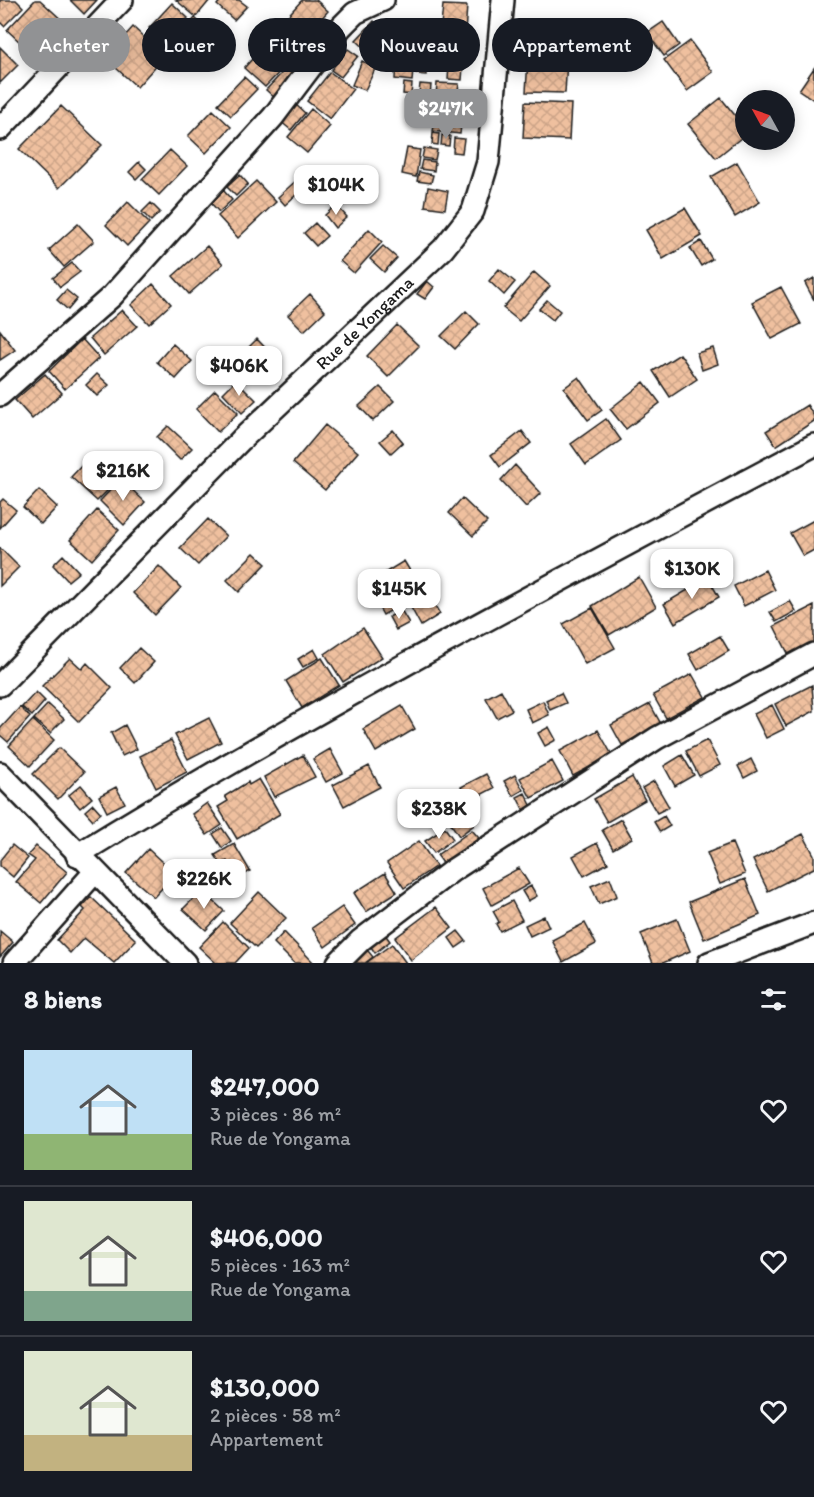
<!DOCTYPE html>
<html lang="fr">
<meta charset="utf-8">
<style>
:root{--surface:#171b24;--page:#20242c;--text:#f1f3f6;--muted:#9ea1a6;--line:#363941;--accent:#919294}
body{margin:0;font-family:Itim,sans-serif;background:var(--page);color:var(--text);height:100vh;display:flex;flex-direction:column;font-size:22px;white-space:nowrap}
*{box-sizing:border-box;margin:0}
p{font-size:20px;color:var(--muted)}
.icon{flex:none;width:33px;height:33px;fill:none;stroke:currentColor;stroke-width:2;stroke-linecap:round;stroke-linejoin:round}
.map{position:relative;height:963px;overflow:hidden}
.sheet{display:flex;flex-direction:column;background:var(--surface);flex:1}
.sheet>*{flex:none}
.top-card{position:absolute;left:18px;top:18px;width:778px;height:54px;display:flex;gap:12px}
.needle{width:39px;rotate:310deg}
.buttons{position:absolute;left:735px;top:90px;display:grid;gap:12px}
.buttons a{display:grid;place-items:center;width:60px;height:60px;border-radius:50%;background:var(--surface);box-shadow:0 3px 15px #0003;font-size:30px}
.price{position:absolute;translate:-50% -51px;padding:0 14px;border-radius:12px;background:#fff;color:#222;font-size:20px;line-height:39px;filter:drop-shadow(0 2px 3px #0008)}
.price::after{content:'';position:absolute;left:50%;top:36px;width:18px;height:14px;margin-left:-9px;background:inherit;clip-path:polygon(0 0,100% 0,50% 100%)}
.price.active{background:var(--accent);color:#fff}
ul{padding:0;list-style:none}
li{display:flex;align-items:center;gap:18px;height:150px;padding:0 24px}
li+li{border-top:2px solid var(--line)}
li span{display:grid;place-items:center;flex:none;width:168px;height:120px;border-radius:0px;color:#555}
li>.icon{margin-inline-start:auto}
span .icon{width:72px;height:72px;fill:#fffc;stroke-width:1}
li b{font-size:26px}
h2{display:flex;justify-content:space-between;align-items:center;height:72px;padding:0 24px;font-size:26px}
.chip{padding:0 21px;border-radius:27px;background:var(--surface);box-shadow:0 3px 15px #0003;font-size:21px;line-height:54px}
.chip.active{background:var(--accent);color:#fff}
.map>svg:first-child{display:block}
</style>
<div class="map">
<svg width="814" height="963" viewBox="0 0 814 963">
<defs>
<pattern id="building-cross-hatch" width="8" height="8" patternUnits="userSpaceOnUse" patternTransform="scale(1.5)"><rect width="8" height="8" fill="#efc09f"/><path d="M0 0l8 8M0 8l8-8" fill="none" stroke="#cca488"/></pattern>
</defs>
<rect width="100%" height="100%" fill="#fff"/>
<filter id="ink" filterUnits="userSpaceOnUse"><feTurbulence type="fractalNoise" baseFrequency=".0167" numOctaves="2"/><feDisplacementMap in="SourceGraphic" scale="12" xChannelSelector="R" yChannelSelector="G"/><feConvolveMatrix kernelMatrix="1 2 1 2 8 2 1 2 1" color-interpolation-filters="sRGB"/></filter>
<g filter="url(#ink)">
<path fill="url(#building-cross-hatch)" stroke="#1c1c1c" stroke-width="1.5" d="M0,0h16l7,7 -19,19 -4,-4z
M35,0h5l25,23 -30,33 -28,-26z
M70,0h27l-13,14z
M176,0h34l-14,17z
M221,0h18l8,6 -13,14 -17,-15z
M302,0h14l12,11 -23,26 -20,-18z
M172,3l16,15 -22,25 -17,-15z
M443,5l24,1 -4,53 -25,-2z
M276,16l18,16 -11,11 -17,-15z
M195,18l23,21 -10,11 -23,-20z
M374,21l18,16 -18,20 -18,-17z
M663,22l16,23 -15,11 -17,-23z
M133,27l18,17 -3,4 13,12 -24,27 -32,-29z
M296,34l17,15 -10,12 -17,-15z
M270,39l21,21 -26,27 -21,-19z
M690,41l23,31 -26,19 -23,-31z
M196,44l6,5 -7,7 -6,-5z
M0,47l18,18 -18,18z
M348,49l10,7 -17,21 -10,-7z
M528,58l39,2 -2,33 -39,-1z
M396,60l18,1 -2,20 -17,-2z
M362,61l14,6 -11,23 -13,-5z
M291,63l10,9 -25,27 -10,-9z
M417,64l9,1v10l-10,-1z
M449,66l14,1 -1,13 -14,-1z
M814,68v32l-15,-10z
M330,72l23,17 -23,30 -23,-18z
M244,77l13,12 -26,27 -13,-12z
M404,83l8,1 -1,11 -8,-1z
M437,83l22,1 -2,13 -21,-1z
M420,84l11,1 -1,10 -11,-1z
M721,98l25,31v5l-30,24 -28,-34z
M437,99l38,4 -2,18 -38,-5z
M525,102l46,2 -2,36 -46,-2z
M295,104l10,9 -14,17 -11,-9z
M61,106l41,39 -43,43 -40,-39z
M311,109l19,17 -23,27 -19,-16z
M213,110l18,17 -25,26 -18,-17z
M435,121l26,4 -1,9 -27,-3z
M433,133l6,1 -1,11 -6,-1z
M442,135l8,1 -1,10 -8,-1z
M454,138l10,1 -2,14 -9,-1z
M407,148l13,2 -4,27 -14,-3z
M424,148l13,2 -2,10 -13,-2z
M170,150l17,16 -28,29 -17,-16z
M422,160l13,2 -1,9 -14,-2z
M139,162l7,7 -10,10 -7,-7z
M737,162l23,40 -25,15 -24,-40z
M419,172l14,3 -2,8 -14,-2z
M240,175l8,9 -12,12 -9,-9z
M299,178l7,8 -21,19 -7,-8z
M256,181l20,21 -38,36 -20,-22z
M428,187l20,4 -3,18 -20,-3z
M223,190l9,10 -13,12 -9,-10z
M128,202l21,21 -22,23 -21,-21z
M151,203l9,9 -9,9 -9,-9z
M336,205l11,12 -12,11 -10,-13z
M685,208l17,28 -39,23 -17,-29z
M315,223l12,13 -11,10 -12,-13z
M78,224l16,17 -30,26 -15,-17z
M369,229l13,13 -28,31 -14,-12z
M701,241l11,18 -11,7 -11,-18z
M207,246l16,18 -34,30 -16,-18z
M383,246l14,12 -13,14 -14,-13z
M72,263l8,9 -20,15 -7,-9z
M499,269l16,13 -11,13 -15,-14z
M534,272l16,14 -31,35 -16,-13z
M814,278v22l-9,-17z
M427,281l7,6 -9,12 -8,-5z
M153,284l18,20 -22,20 -18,-19z
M781,287l20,37 -29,15 -20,-37z
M66,290l11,9 -9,11 -11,-10z
M310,294l15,17 -21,20 -16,-16z
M547,300l13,11 -7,9 -14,-11z
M122,310l15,16 -33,29 -14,-17z
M466,311l13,13 -24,25 -14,-13z
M397,325l22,21 -31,31 -21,-21z
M0,330l15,20 -15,10z
M82,339l17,19 -34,31 -16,-18z
M257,339l17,18 -20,19 -17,-17z
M173,344l19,17 -16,18 -19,-17z
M713,348l5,16 -16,6 -5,-17z
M680,354l17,25 -27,18 -17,-26z
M45,374l17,19 -30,26 -17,-19z
M97,374l12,11 -12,11 -11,-11z
M579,377l23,33 -14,10 -24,-32z
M236,380l20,20 -14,13 -19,-20z
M644,382l16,21 -34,26 -16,-20z
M380,387l14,14 -21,20 -14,-15z
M215,390l23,23 -20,19 -22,-23z
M807,405l7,11v5l-38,25 -10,-15z
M606,419l15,21 -35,25 -15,-21z
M325,425l33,27 -33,38 -32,-27z
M168,426l24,22 -12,12 -23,-23z
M393,430l10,12 -12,11 -11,-12z
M522,431l9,12 -31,24 -9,-12z
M84,463l26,25 -13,13 -26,-24z
M515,465l26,28 -15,14 -25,-27z
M121,479l24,23 -21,23 -24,-24z
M39,490l18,17 -16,17 -18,-17z
M462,498l25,24 -14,14 -24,-23z
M3,499l13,11 -16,18v-26z
M97,510l22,20 -27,30 -22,-20z
M208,519l18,17 -28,29 -18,-17z
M814,520v30l-11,6 -13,-23z
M0,548l19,19 -19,19z
M254,553l12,11 -27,28 -12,-12z
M63,555l16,17 -11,9 -15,-16z
M404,561l17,28 -18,10 -17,-27z
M159,566l22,22 -26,27 -22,-22z
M765,570l10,20 -31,16 -10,-20z
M639,577l17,30 -47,28 -17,-29z
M708,578l11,19 -44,26 -11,-19z
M384,583l13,24 -14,8 -13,-24z
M426,591l14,23 -19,12 -13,-24z
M790,601l6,10 -20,11 -6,-10z
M814,606v41l-23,12 -17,-33z
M592,608l23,40 -30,16 -22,-40z
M401,610l8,13 -13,7 -7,-13z
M363,628l19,29 -39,25 -18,-28z
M720,636l9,15 -31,19 -9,-16z
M139,648l15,14 -19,21 -15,-15z
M314,649l5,9 -16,9 -5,-8z
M70,658l12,11 5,-6 25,25 -33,34 -37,-36z
M322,658l17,27 -37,23 -16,-27z
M692,674l13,23 -39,21 -13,-23z
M812,685l2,26 -28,15 -11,-22z
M501,690l11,20 -15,8 -11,-20z
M36,692l9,9 -13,15 -10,-9z
M561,693l5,10 -16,7 -4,-10z
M543,701l6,14 -17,8 -6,-14z
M48,704l16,15 -14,14 -16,-14z
M650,704l11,20 -39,21 -11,-20z
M772,705l12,24 -18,9 -12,-24z
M402,706l13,23 -39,23 -13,-23z
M20,707l10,10 -22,25 -8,-7v-6z
M209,718l12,24 -33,17 -13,-24z
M33,720l21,20 -24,26 -21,-20z
M125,725l12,24 -15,7 -11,-23z
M549,727l7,13 -11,6 -7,-13z
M598,730l14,25 -39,21 -13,-25z
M171,740l16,32 -31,16 -16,-32z
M707,740l13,25 -21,11 -13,-25z
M59,748l25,24 -26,27 -25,-25z
M330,749l13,24 -17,9 -13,-23z
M303,755l12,22 -41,20 -10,-20z
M682,755l12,20 -19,11 -11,-20z
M751,759l6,12 -13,7 -6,-12z
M552,761l11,20 -32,17 -11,-20z
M369,766l11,21 -36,19 -11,-21z
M486,774l8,14 -25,13 -8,-14z
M515,775l8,15 -10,6 -9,-15z
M632,777l13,23 -38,22 -13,-23z
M259,779l21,35 -43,25 -19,-32 10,-6 -3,-5 23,-14 1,3z
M654,781l15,26 -12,6 -15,-25z
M81,785l11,13 -12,10 -11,-13z
M116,787l9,16 -18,9 -8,-16z
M525,793l7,14 -8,4 -7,-14z
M207,803l15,22 -15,10 -15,-21z
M93,804l8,9 -8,7 -8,-9z
M466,814l8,11 -15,11 -8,-12z
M664,816l6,10 -10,6 -6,-10z
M621,819l11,19 -19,11 -11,-19z
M222,828l9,13 -9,7 -9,-14z
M445,828l8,11 -19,14 -9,-12z
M472,830l7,8 -36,25 -6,-8z
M803,834l11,21v13l-46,23 -15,-31z
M419,841l17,25 -32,22 -17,-25z
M597,843l11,20 -24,13 -11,-20z
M732,843l13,31 -25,10 -13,-31z
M234,844l16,27 -12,8 -11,-18 -6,3 -6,-9z
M12,845l16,13 -15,19 -13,-11v-6z
M36,846l31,26 -26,31 -25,-21 19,-22 -7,-5z
M148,849l27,25 -21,23 -28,-24z
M519,868l10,16 -37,21 -9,-17z
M385,873l12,19 -31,20 -12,-19z
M610,878l7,18 -18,8 -8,-18z
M745,879l15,36 -56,24 -15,-37z
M531,886l6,10 -9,5 -6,-10z
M202,890l22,21 -18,19 -23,-21z
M259,892l27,26 -30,30 -26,-25z
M91,897l45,43 -22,23 -30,-25 -14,15 -13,-13 28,-30 -3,-3z
M512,901l10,19 -22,11 -4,-7 3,-2 -6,-11z
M342,907l13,18 -30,22 -13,-19z
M436,907l16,21 -41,32 -16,-22z
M544,916l5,11 -19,9 -5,-11z
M677,919l13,32 -27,12h-10l-12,-29z
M223,922l26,26 -14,15h-19l-17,-16z
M585,923l11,21 -33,18 -11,-22z
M0,931l13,11 -13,15z
M458,931l8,10 -10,7 -7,-10z
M284,932l30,31h-20l-20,-20z
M384,933l6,8 -15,12 -6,-9z
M392,944l14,19h-40z
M364,946l9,11 -8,6h-24z"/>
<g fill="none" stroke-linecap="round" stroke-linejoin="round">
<defs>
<g id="street">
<path d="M0,129l122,-129"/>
<path d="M0,395l112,-99 161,-179 68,-90 14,-14 28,-13"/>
<path id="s1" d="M0,685l241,-245 202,-191 30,-38 15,-49 15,-162"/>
<path d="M0,773l185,190"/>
<path d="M77,855c240,-148 489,-278 737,-410"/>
<path d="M14,963l80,-90"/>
<path d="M338,963l23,-23 92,-70 204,-132 157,-84"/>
<path d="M709,963l105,-40"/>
</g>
</defs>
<use href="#street" stroke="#1c1c1c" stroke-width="26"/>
<use href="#street" stroke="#fff" stroke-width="21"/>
</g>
</g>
<g text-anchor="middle" stroke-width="4.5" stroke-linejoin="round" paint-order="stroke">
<g font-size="18" fill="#1c1c1c" stroke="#fff">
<text dy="6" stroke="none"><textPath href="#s1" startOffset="514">Rue de Yongama</textPath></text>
</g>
</g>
</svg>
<div class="buttons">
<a><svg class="needle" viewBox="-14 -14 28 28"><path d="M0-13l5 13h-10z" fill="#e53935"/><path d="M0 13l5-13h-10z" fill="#9ea1a6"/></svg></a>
</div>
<b class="price active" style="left:446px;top:140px">$247K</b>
<b class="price" style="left:336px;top:216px">$104K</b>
<b class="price" style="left:239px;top:397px">$406K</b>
<b class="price" style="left:123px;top:502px">$216K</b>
<b class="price" style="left:692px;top:600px">$130K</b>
<b class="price" style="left:399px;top:620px">$145K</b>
<b class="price" style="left:439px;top:840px">$238K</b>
<b class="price" style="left:204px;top:910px">$226K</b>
<div class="top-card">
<a class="chip active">Acheter</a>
<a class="chip">Louer</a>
<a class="chip">Filtres</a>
<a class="chip">Nouveau</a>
<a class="chip">Appartement</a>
</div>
</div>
<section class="sheet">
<h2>8 biens<svg class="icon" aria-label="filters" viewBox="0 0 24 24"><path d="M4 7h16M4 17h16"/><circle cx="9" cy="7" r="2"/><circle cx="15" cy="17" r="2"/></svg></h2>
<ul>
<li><span style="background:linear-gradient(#bfe0f5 70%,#8fb573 0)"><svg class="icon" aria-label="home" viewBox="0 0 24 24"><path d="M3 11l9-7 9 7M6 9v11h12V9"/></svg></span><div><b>$247,000</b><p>3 pièces · 86 m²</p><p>Rue de Yongama</p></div><svg class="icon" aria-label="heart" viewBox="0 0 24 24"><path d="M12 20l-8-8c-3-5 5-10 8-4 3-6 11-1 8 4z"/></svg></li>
<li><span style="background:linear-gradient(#dfe7d0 75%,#7fa58c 0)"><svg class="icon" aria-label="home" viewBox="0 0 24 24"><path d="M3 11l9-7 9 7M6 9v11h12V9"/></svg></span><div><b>$406,000</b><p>5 pièces · 163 m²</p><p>Rue de Yongama</p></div><svg class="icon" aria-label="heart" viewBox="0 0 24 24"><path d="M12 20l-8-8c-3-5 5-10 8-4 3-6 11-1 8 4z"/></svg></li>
<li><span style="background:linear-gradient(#dfe7d0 70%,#c2b280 0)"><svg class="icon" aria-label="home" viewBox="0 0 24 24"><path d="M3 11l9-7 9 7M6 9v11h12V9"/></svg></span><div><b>$130,000</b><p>2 pièces · 58 m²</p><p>Appartement</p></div><svg class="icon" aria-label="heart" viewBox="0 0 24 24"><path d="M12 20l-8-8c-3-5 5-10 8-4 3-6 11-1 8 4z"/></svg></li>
</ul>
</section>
